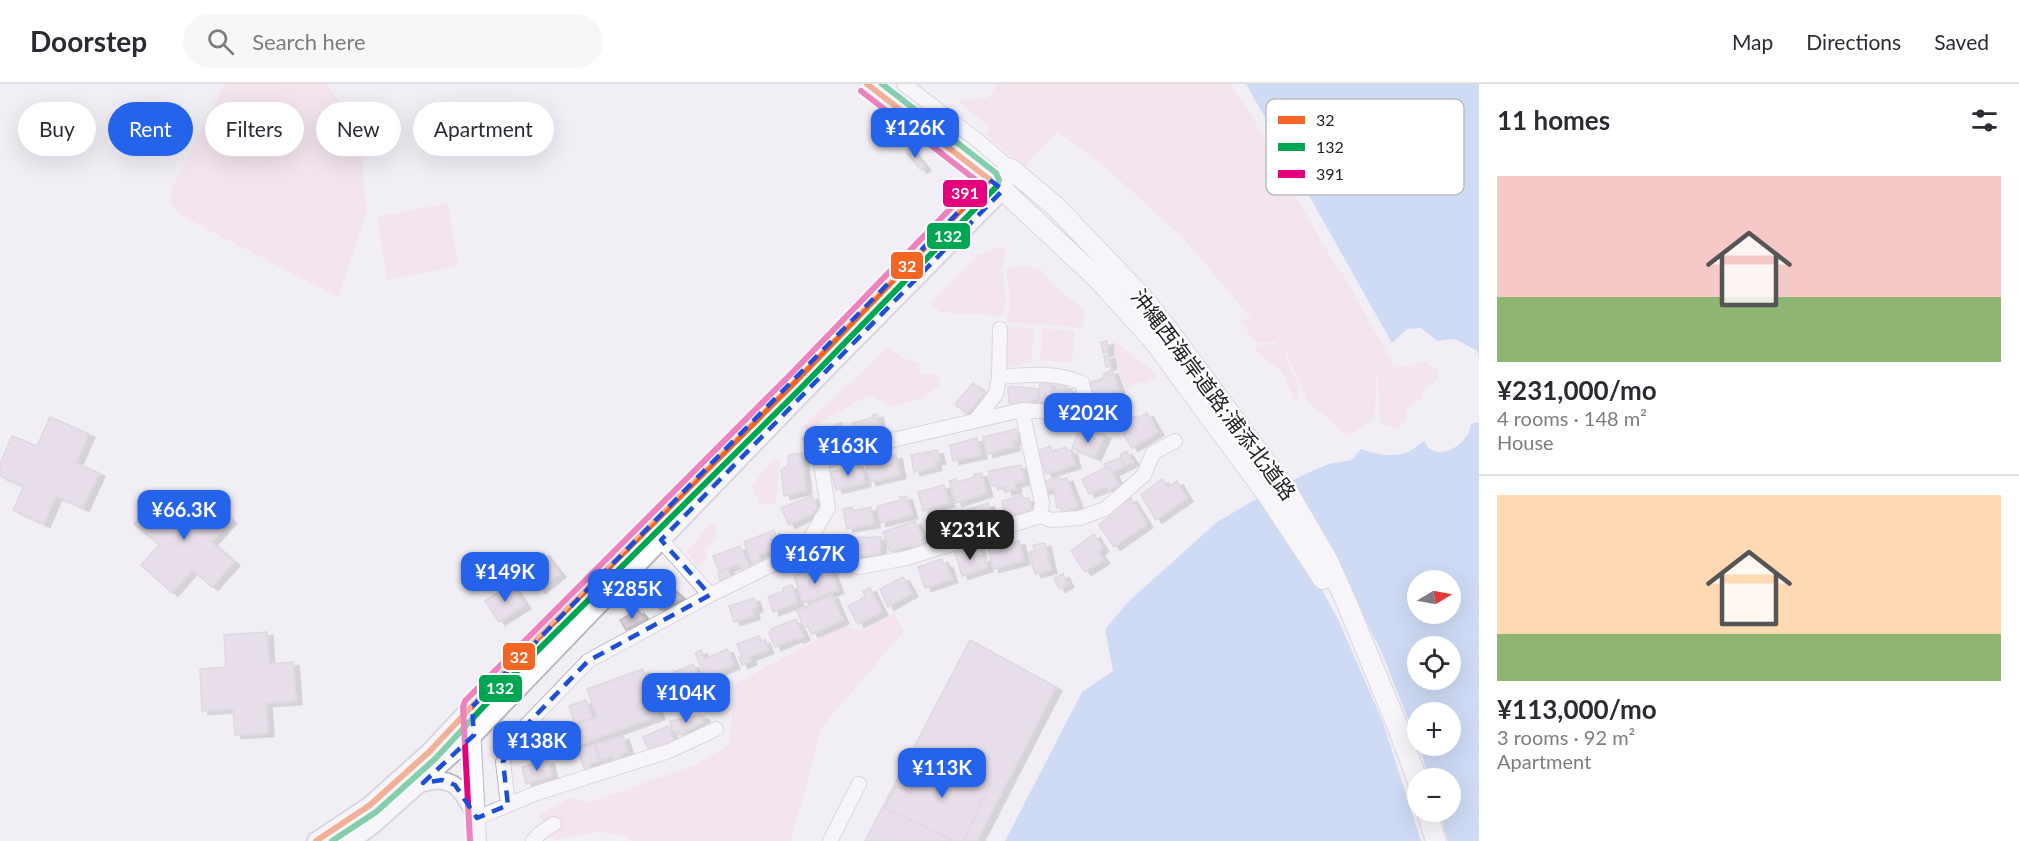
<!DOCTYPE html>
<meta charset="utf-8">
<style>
:root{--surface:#fff;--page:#f7f7f7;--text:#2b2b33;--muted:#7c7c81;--line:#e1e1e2;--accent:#2563eb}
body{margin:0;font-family:Lato,"Noto Sans JP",sans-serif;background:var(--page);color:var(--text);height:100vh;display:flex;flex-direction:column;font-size:22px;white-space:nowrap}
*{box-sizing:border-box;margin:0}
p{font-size:20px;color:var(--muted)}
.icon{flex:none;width:33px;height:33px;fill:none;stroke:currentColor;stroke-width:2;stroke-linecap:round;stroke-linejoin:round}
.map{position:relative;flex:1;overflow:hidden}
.side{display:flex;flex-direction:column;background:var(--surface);width:540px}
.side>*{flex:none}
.hud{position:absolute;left:18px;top:18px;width:570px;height:54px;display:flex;gap:12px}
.needle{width:39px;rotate:80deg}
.tools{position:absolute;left:1407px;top:486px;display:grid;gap:12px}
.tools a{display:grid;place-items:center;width:54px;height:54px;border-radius:50%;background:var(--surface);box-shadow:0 6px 24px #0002;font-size:30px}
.price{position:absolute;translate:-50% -51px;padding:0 14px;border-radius:12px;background:var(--accent);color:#fff;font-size:20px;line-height:39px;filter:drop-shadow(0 2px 3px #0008)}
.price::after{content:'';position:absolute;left:50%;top:36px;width:18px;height:14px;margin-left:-9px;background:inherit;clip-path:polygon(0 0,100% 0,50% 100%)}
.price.active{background:#222;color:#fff}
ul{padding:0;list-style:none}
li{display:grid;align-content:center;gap:12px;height:318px;padding:0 18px}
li+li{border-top:2px solid var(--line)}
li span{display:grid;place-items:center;height:186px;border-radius:0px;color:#555}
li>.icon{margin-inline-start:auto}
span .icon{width:108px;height:108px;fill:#fffc;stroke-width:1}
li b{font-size:26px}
h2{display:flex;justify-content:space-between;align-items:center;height:72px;padding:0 18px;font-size:26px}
.chip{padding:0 21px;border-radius:27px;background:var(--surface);box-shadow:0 6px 24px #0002;font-size:21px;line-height:54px}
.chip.active{background:var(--accent);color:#fff}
header{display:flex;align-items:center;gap:36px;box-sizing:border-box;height:84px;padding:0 30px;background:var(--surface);border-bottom:2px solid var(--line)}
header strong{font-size:28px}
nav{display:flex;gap:33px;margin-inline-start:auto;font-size:21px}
.search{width:420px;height:54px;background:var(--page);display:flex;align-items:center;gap:15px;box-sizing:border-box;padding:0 21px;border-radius:33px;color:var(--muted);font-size:22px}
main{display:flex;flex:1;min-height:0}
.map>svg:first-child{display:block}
</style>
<header>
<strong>Doorstep</strong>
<div class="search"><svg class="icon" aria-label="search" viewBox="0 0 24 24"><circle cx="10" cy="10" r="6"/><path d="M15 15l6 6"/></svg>Search here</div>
<nav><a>Map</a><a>Directions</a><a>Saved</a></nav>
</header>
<main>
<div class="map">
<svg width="1479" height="757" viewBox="0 0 1479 757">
<defs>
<filter id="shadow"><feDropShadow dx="6" dy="3.5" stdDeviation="0" flood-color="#0004"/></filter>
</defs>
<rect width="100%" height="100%" fill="#f2eef6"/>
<path fill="#f4d8e3" d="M225,0h102l15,22 18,35 7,71 -29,85 -156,-81 -11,-13v-13z
M998,0h236l-2,2 8,14h2l29,49 -1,2 69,121h3l52,93 -18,13 -1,40 -29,19 -14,-15 -25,-21 -20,-48 -12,-11 -19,1 -16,-22 11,-3 -67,-79 -80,-73 -46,-34 -34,35 -38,-32 4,-7 -33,-27 31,-3z
M448,119l10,63 -71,14 -10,-63z
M1000,163l6,1 -4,20 4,34 -3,14 -63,-4 -10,-9 48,-48z
M1024,182l18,4 9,13 34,28 -2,17 -77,-6 4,-20 -4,-34z
M1006,242l28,3 -3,33 -26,6z
M1043,244l32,3 -3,32 -32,-3z
M1113,256l45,35 -11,8h-12l-9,7 -8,-24z
M1275,260l11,9v7l12,25 -1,20 -16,-34 -27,-21 3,-5z
M889,263l12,10 18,6 2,12 15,-2 5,11 -16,13 -33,10 -23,-12 -62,35 -5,-3z
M1425,277l13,10v7l-7,7 -7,3 -3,11 -14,9 -1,12 -9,10 -16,-7 -2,-9 -1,-36 18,-13 13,1z
M772,376l8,2 -4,41 -16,2 -8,-19z
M711,439l6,5 -1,12 -11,9 3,9 -11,8 -10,-14z
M894,530l10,17 -82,96 -31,114h-161v-4l-31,-5 -45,8 -15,-25 33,-18 16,6 107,-38 34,-20 6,-61 108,-58 18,5z"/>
<path fill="#a4c3f3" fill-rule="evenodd" d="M1246,0h233v272l-3,-6 -21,-11 -18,2 -16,-13 -14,1 -15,14z
M1479,338v419h-474l77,-149 31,-21 -8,-42 24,-28 88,-79 58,-34 53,-24 24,-4 9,-11c14,5 32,9 47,3 5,-2 11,-8 16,-11 2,3 3,6 6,8 16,11 40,-9 41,-25zM1418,496h32v34h-32zM1418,562h32v34h-32zM1418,628h32v34h-32zM1418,694h32v34h-32z"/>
<path fill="#f2eef6" d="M1325,455l57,114 40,102 7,23h-11v34h22l8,29h-27l-39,-121 -44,-101 -29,-52z"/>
<path fill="#d9cbd9" stroke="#c3bec4" stroke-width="1.5" filter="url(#shadow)" d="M910,64l15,19 -4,3 -15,-18z
M1107,257l1,11 -5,1 -2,-11z
M1109,271l2,11 -5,1 -2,-11z
M1112,286l7,20 -24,9 -6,-16 15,-5 -1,-4z
M1040,297l12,2v18h4l-1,10 -12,-1 1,-7 -5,-1z
M973,299l12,10 -19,21 -11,-10z
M1056,301l10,1v5l-11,-1z
M1011,302l27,3 -1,10h-5l-1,6 -22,-2 -1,-15z
M1052,306l25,2v16l-22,-1 1,-6h-4z
M1147,329l11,19 -26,16 -9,-14 4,-3 -5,-8 12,-7 4,2z
M877,330l4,18 -21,5 -1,-4h-5l-2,-10 20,-5v-3z
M50,333l39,17 -13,29 23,10 -16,35 -27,-12 -12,28 -31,-14 11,-24 -24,-10v-12l12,-28 25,10z
M841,339l8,18 -12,7 -2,-4 -16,8 2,4 -9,4 -10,-22z
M1016,345l2,11 -5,1 1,6 -27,7 -4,-17z
M1078,348l17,6 1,-6 9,3 -10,22 -23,-9z
M977,354l4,17 -28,6 -3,-16z
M1050,362l2,6 14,-5 2,4 3,-1 4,15 -29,9 -5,-14 -3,1 -3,-9z
M937,366l3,11h-5l1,6 -22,5 -3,-17z
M1126,367l7,11 -7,4 -6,-11z
M802,369l4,38 -22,5 -3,-26 7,-5 1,-10z
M896,371l4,20 -30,7 -4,-16 23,-5v-4z
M1120,374l5,8 -13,7 -3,-7 -4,2 -1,-4z
M856,378l2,5h3l4,16 -29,7 -5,-18 14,-3 4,-3v-3z
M1021,381l4,16 -11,3 2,5 -10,3 -1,-5 -6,1 -2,-3 -5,1 -4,-15z
M1109,382l10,19 -11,6 -2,-4 -17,7 -7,-15z
M981,389l6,20 -31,10 -7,-22 7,-2 1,3 18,-5 -1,-3z
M1059,393l1,3 7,-2 11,29 -16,5 -2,-5 -3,1 -3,-20 -11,3 -3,-8z
M1162,395l6,8 9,-6 10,17 -31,22 -15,-25z
M944,401l5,18 -26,8 -5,-19z
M163,408l23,21 17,-19 28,26 -20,22 23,20 -22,25 -20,-17 -20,23 -31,-28 18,-20 -25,-21z
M1022,411l2,4 5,-1 3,12 -26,7 -4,-16z
M812,412l6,13 -5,2 1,2 -25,12 -8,-17z
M906,412l6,19 -32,8 -3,-17 24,-6 -1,-3z
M1131,414l16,26 -33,23 -15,-22 10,-8 -2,-4z
M988,419l5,16 -26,8 -3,-11 5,-1 -2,-5z
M852,423l1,4 18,-4 3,17 -27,5 -4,-20z
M951,430l5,18 -26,7 -4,-18z
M915,437l5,11h2l3,16 -6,1 -1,-2 -6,2 -1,-4 -21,7 -7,-20z
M774,446l6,16 -22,9 4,9 -9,3 -9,-25z
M1094,450l9,14 -5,4 6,8 -19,12 -14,-21z
M881,453l-1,17 -21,1 -1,3 -16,-1 1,-19z
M1019,457l5,20 -31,8 -5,-20z
M1045,459l6,27 -16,4 -6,-22 6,-1 -2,-6z
M978,461l3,10 -3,1 1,3 5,-1 3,10 -25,8 -7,-23z
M740,462l10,22 -8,3 -3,-7 -20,7 -6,-15z
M543,468l17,22 -20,16 -17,-22z
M942,475l2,5h3l5,15 -27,9 -7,-21z
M728,485l3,8 -11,4 -2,-8z
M830,485l8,21 -35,13 -9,-27 17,-6 2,4z
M1063,490l5,10 -9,5 -5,-11z
M903,493l9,16 -24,14 -8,-18z
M661,495l21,19 -21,12 -15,-15z
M511,500l14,21 -26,17 -14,-21z
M792,501l6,18 -25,9 -5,-15 16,-6 -1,-3z
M870,504l12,24 -24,12 -10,-18 17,-9 -2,-6z
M832,511l11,25 -31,14 -4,-8 -4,2 -7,-17z
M754,514l3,10 -4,2 1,6 -20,6 -5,-16z
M638,526l7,9 -19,11 -6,-10z
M796,535l8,18 -6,3 -1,-2 -22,9 -6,-13 2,-2v-3z
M267,548l2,32 24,-2 3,39 -30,2 2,30 -33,2 -2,-26 -31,2 -2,-42 26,-2 -2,-32z
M759,552l2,5 3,-1 4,10 -19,7 2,4 -9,4 -3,-7 3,-1 -5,-13z
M970,556l86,47 -79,154h-14l28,-58 -58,-32 -22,42 -15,-7 -11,22 68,33h-88z
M727,565l7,16 -16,7 5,11 -12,4 -16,-34 6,-3 4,9z
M693,580l6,15 -8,4 3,8 -12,5 -4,-7 -4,1 -6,-15z
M643,585l16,47 -95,34 -7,-19 40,-14 -10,-28z
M586,616l6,18 -17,6 -6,-18z
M700,631l4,2 -1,6 -24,11 -1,-3h-6l-2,-10z
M668,642l6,15 -24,12 -7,-16z
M623,652l5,16 -9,3v3l-5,1 -1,-3 -12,4 -6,-16z
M594,661l5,16 -10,3 2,7 -6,1 -7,-23z
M933,667l58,32 -28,58h-10l-68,-33 11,-22 15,7z
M548,676l4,16 -26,8 -4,-17z"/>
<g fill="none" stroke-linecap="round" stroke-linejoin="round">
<defs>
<path id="minor" d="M867,0l96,73 35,29
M904,0l73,56 34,29
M999,293c29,-2 56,-6 83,6l4,16 -6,15 -58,-4 -151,35 -50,18 7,45 -24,41 55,18 48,-9 133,-42 11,4 29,-2 25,-9 39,-34 9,-22 22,-12
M1022,326l20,93 -2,13
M975,337l21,-27 3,-17 1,-48
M661,456l49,55
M472,623l7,134
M508,721l-5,-43 11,-24 74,-77 122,-66 94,-46
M477,734l57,-24 135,-43 47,-22
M533,757l6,-7 15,-10
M830,757l29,-57"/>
<path id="major" d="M423,699c33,-10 41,11 54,35
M316,757l54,-36 59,-53 76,-81 290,-289 168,-175 27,-27 21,-11
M351,757l21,-15 102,-91 330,-343 199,-202 4,-12"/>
<path id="highway" d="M1011,85l45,38 85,89 28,35 120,163 40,69 19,43 51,124 19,52
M1003,106l96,90 55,61 115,156 54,82
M1427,728l9,29"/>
</defs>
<use href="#minor" stroke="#bcb8be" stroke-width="16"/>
<use href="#major" stroke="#bcb8be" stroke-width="20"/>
<use href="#highway" stroke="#bcb8be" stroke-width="22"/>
<use href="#minor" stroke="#fdfcfe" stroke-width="14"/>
<use href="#major" stroke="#fdfcfe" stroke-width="16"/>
<use href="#highway" stroke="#fdfcfe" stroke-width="20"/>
<defs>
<path id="bus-1" d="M316,757l54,-36 59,-53 76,-81 290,-289 195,-202 -123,-96"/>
<path id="bus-2" d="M332,757l44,-29 60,-54 75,-81 290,-289 196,-202 2,-6 -3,-7 -114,-89"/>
<path id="bus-3" d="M470,757l-7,-134 2,-6 324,-325 188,-195 -116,-90"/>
</defs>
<use href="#bus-1" stroke="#fff" stroke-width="10"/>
<use href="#bus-2" stroke="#fff" stroke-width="10"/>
<use href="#bus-3" stroke="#fff" stroke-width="10"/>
<use href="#bus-1" stroke="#f26522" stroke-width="6"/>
<use href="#bus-2" stroke="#00a651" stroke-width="6"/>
<use href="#bus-3" stroke="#e5007d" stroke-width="6"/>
</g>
<path d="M0 0H1479V757H0ZM990,96l13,10 -342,350 49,55 -122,66 -74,77 -11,24 5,43 -31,13 -22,-33 -13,-5 -19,3 51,-48 -2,-28z" fill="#f2eef6" fill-opacity=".55" fill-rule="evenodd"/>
<path fill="none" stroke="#1d4ed8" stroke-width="4.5" stroke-dasharray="12 8" stroke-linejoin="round" d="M990,96l13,10 -342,350 49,55 -122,66 -74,77 -11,24 5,43 -31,13 -22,-33 -13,-5 -19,3 51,-48 -2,-28z"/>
<g text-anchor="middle" stroke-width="4.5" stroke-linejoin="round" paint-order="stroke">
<g font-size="21" fill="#252328" stroke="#fff">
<text transform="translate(1213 311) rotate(53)" y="7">沖縄西海岸道路;浦添北道路</text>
</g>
</g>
<rect x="1266" y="15" width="198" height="96" rx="9" fill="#fff" stroke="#bebdbe" stroke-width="1.5"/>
<rect x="1278" y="32" width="27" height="8" fill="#f26522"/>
<rect x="1278" y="59" width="27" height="8" fill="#00a651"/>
<rect x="1278" y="86" width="27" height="8" fill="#e5007d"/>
<g font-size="16" fill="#252328">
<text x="1316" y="42">32</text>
<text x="1316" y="69">132</text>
<text x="1316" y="96">391</text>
</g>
<g stroke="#fff" stroke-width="2">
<rect x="942" y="95" width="46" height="29" rx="6" fill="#e5007d"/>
<rect x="926" y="138" width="45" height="28" rx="6" fill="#00a651"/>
<rect x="890" y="167" width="34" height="29" rx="6" fill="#f26522"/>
<rect x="502" y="558" width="34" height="29" rx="6" fill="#f26522"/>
<rect x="478" y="590" width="45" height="29" rx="6" fill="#00a651"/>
</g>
<g font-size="16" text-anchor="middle" font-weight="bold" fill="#fff">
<text x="965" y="115">391</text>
<text x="948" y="158">132</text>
<text x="907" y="188">32</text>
<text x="519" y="579">32</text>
<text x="500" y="610">132</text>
</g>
</svg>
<div class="tools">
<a><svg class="needle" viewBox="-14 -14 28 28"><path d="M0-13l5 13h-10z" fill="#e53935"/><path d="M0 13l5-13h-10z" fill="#7c7c81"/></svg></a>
<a><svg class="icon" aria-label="locate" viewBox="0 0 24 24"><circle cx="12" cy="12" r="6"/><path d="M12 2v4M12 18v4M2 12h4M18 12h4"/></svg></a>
<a>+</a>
<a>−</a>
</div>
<b class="price" style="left:915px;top:75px">¥126K</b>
<b class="price" style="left:1088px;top:360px">¥202K</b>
<b class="price" style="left:848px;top:393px">¥163K</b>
<b class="price" style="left:184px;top:457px">¥66.3K</b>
<b class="price active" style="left:970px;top:477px">¥231K</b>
<b class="price" style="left:815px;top:501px">¥167K</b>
<b class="price" style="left:505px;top:519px">¥149K</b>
<b class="price" style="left:632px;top:536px">¥285K</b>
<b class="price" style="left:686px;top:640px">¥104K</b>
<b class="price" style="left:537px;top:688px">¥138K</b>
<b class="price" style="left:942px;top:715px">¥113K</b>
<div class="hud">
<a class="chip">Buy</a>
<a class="chip active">Rent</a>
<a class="chip">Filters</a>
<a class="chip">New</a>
<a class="chip">Apartment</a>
</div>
</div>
<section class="side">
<h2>11 homes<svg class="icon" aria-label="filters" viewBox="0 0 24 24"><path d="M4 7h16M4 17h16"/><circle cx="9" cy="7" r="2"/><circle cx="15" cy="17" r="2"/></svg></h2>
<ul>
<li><span style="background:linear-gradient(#f6c9c9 65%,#8fb573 0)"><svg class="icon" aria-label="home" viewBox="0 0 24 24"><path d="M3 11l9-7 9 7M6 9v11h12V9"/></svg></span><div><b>¥231,000/mo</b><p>4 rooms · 148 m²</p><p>House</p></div></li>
<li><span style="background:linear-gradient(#ffd9b3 75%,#8fb573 0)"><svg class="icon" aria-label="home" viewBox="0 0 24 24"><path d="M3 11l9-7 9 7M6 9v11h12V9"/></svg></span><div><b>¥113,000/mo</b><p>3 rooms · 92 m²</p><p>Apartment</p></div></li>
</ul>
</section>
</main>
